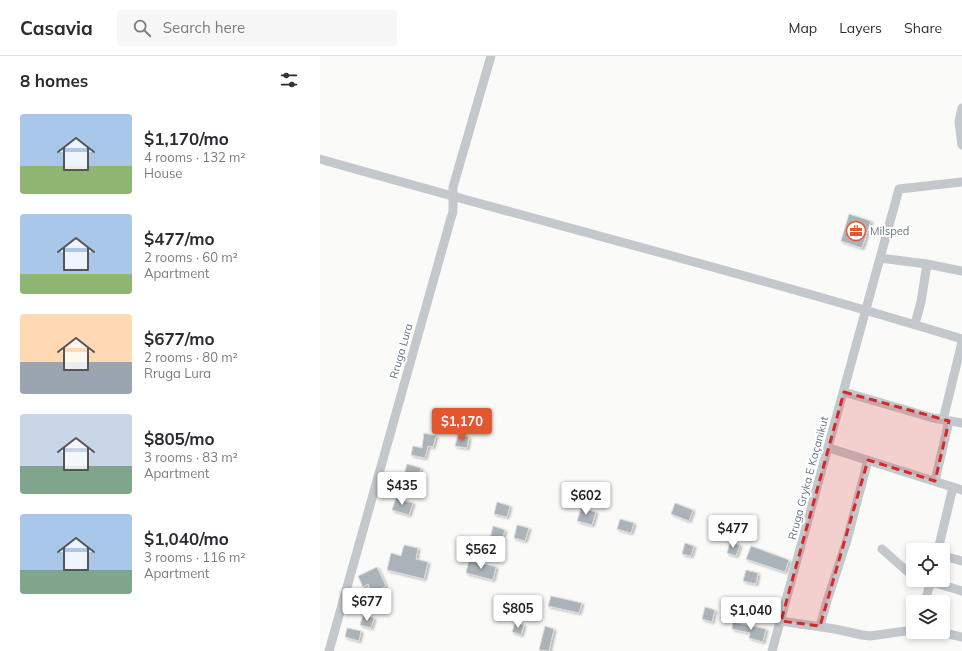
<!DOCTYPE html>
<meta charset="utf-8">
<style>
:root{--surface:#fff;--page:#f7f7f7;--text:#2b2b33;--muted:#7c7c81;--line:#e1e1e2;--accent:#e4572e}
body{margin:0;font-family:Mulish,sans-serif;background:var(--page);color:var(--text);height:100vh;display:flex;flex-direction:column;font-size:15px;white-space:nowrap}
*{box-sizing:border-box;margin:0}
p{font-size:13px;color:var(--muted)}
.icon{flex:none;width:22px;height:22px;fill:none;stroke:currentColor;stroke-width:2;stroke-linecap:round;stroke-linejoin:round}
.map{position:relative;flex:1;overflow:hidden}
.panel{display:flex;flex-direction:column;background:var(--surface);width:320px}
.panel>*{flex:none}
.tools{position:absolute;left:586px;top:487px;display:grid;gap:8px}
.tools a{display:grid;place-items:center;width:44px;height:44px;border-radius:4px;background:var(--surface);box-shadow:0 2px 6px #0003;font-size:20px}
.price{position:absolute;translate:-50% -34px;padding:0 9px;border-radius:4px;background:#fff;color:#222;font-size:13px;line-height:26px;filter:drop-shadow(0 1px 2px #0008)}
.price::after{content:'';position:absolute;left:50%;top:24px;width:12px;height:9px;margin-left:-6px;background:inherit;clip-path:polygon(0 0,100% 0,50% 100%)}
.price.current{background:var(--accent);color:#fff}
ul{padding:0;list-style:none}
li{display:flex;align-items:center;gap:12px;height:100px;padding:0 20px}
li span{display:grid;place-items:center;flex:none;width:112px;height:80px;border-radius:4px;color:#555}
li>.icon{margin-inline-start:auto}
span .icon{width:48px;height:48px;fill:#fffc;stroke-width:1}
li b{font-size:17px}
h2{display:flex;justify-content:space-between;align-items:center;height:48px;padding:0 20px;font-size:17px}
header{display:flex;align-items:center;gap:24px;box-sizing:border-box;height:56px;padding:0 20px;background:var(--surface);border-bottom:1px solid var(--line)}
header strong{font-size:19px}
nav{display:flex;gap:22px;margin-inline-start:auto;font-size:14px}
.search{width:280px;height:36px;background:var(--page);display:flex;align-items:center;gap:10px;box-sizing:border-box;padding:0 14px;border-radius:4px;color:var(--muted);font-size:15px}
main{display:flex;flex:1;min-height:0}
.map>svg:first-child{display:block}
</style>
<header>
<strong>Casavia</strong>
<div class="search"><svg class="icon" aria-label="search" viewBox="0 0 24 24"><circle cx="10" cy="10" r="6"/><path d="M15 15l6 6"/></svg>Search here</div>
<nav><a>Map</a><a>Layers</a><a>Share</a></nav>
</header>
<main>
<section class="panel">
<h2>8 homes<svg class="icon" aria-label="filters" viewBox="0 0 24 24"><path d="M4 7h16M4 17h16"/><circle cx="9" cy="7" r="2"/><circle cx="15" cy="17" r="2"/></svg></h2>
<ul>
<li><span style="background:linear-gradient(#a9c7e8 65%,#8fb573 0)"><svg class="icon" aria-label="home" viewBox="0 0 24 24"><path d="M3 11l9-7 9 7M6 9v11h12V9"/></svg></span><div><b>$1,170/mo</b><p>4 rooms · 132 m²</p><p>House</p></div></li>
<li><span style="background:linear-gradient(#a9c7e8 75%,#8fb573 0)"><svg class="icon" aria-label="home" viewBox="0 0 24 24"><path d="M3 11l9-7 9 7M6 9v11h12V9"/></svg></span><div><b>$477/mo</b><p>2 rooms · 60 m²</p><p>Apartment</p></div></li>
<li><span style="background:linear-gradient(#ffd9b3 60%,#9aa5b1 0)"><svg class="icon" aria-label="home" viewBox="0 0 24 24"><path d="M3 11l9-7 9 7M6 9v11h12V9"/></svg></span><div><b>$677/mo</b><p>2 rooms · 80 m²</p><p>Rruga Lura</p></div></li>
<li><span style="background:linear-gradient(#c9d6e8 65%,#7fa58c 0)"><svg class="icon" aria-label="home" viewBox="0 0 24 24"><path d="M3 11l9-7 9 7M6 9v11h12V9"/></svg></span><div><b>$805/mo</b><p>3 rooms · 83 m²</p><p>Apartment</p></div></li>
<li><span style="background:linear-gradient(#a9c7e8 70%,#7fa58c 0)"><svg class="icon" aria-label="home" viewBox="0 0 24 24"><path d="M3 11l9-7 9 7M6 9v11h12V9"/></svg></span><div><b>$1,040/mo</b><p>3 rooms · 116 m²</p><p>Apartment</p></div></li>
</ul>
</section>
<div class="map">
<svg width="642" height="595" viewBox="0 0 642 595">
<defs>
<filter id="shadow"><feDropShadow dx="2" dy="1.5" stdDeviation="1" flood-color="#0004"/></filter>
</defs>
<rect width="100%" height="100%" fill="#fafaf8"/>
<path fill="#aab3b9" stroke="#dcdcda" filter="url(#shadow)" d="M529,158l22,7 -9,27 -21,-7z
M104,377l12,3 -3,11 -5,-1 -3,12 -14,-3 2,-9 9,2z
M138,379l11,2 -2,11 -12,-2z
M87,408l14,4 -6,22 -14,-4z
M76,442l17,5 -4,12 -17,-5z
M177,446l13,4 -3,11 -13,-3z
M355,447l18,7 -4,11 -18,-7z
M261,452l15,4 -4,13 -15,-4z
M300,463l14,4 -3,10 -14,-4z
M197,469l12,3 -4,13 -11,-3z
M173,470l12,4 -4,13 -11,-4z
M410,486l10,3 -4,11 -9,-3z
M365,487l9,3 -3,10 -9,-2z
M84,489l14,3 -2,11 12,3 -4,17 -37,-9 4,-17 10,3z
M431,490l38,14 -4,12 -39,-13z
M149,504l27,7 -3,13 -27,-7z
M57,511l9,19 -14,7 -4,-9 -5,3 -5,-11z
M426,514l12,3 -2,11 -13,-3z
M231,540l31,7 -3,10 -31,-7z
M385,551l10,3 -3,12 -10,-3z
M43,559l11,3 -3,10 -11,-3z
M413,566l33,7 -3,13 -14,-4 1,-5 -18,-4z
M195,567l9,2 -3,10 -9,-3z
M225,570l9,3 -5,22 -10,-1z
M27,572l14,3 -2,10 -14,-4z"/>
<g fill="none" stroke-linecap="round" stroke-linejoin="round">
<path stroke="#c3c8cc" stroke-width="9" d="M642,52l-3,14 3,23
M0,103c214,61 429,115 642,180
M560,202l47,6 35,7
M595,268l6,-22 6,-38
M524,336l89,26 29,5
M623,364l19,-78
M509,392l133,42
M615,425l14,-60
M562,493l27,24 4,2
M618,494l15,-63
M623,500l19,5
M605,524l37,11
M605,546l6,-22
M461,565l54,8 27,6 8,1 43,-6
M500,570l7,-25 20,-61 21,-80
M620,576l22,5
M9,595l122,-433 2,-6v-25l38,-131
M452,595l127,-462 63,-7"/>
</g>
<path fill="#d62828" fill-opacity="0.2" stroke="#d62828" stroke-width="3" stroke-dasharray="8 5" stroke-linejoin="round" d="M524,336l105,29 -14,60 -67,-21 -48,166 -39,-5z"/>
<defs>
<symbol id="office-ring" viewBox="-11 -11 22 22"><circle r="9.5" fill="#fff" stroke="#e4572e" stroke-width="1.5"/><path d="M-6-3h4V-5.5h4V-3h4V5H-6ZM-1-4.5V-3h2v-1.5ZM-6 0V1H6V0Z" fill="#e4572e"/></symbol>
</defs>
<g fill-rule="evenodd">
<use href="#office-ring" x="525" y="164" width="22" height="22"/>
</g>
<g text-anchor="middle" stroke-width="4" stroke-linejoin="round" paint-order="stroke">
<g font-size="11" fill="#657683" stroke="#fff" text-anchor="start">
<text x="550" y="179">Milsped</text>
</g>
<g font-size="11" fill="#657683" stroke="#fff">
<text transform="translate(81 295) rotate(-74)" y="4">Rruga Lura</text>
<text transform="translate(488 422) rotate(-75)" y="4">Rruga Gryka E Kaçanikut</text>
</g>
</g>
</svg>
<div class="tools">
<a><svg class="icon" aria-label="locate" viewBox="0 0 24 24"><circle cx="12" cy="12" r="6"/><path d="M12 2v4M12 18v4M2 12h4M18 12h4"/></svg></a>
<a><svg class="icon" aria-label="layers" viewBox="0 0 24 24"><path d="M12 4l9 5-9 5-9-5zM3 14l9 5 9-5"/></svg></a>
</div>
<b class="price current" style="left:142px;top:386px">$1,170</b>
<b class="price" style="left:82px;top:450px">$435</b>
<b class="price" style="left:266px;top:460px">$602</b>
<b class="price" style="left:413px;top:493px">$477</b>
<b class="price" style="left:161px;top:514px">$562</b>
<b class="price" style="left:47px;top:566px">$677</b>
<b class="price" style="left:198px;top:573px">$805</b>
<b class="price" style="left:431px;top:575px">$1,040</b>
</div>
</main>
